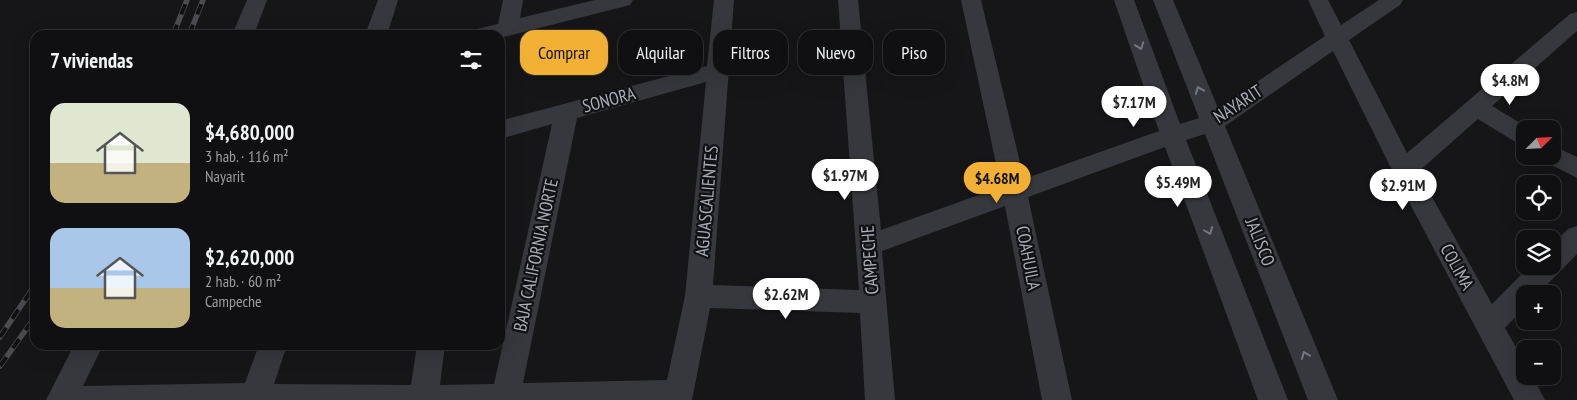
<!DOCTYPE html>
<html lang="es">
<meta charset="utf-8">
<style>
:root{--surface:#101012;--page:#1e1e20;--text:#f1f3f6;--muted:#9c9d9f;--line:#303032;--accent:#f2b134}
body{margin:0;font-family:"PT Sans Narrow",sans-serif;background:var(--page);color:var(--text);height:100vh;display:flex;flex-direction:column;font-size:19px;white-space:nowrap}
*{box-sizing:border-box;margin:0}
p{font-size:16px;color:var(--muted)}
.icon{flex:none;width:28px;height:28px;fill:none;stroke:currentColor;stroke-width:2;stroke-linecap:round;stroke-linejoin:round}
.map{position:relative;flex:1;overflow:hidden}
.side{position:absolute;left:30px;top:30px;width:475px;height:320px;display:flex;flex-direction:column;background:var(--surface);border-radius:15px;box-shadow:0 5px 20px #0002,0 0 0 1px var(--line)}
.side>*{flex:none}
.hud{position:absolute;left:520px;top:30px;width:475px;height:45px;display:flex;gap:10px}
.needle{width:32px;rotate:66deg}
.controls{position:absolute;left:1516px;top:120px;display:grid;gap:10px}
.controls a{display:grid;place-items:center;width:45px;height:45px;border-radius:10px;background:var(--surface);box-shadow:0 5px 20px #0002,0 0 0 1px var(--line);font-size:25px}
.price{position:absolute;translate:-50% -42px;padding:0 11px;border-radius:18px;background:#fff;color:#222;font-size:16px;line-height:32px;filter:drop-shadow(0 1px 2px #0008)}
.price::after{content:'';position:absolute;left:50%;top:30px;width:15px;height:11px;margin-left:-8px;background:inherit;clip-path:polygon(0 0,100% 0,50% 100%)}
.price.active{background:var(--accent);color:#111}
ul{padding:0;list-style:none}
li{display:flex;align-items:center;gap:15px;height:125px;padding:0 20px}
li span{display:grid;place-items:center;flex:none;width:140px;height:100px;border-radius:15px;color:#555}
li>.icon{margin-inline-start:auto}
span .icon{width:60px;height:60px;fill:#fffc;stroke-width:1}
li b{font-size:21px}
h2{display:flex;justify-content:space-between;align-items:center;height:60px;padding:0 20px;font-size:21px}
.pill{padding:0 18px;border-radius:15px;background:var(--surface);box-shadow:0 5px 20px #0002,0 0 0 1px var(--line);font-size:18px;line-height:45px}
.pill.active{background:var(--accent);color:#111}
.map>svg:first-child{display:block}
</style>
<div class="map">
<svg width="1577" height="400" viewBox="0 0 1577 400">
<rect width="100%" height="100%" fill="#161618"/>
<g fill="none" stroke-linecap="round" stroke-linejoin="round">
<path fill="#37383d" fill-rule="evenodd" d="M247,0h20l-13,35h-22z
M378,0h20l-11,35h-22z
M503,0h20l-3,18 75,-18h38l-3,5 -130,33v-3h-30l3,-5 25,-6z
M714,0h20l-21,285 146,5 -21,-290h20l23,230 120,-43 -40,-187h20l43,179 135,-48 -45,-131h20l46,124 19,-6 -46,-118h20l45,108 107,-72 -17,-36h20l13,25 38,-25h24l-3,5 -51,35 58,113 163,-139 7,-2v19l-85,75 38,23h-5v17l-8,-3 -39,-24 -60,53 74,132 38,-38h22v-21l16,-16 9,-3v28l-39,40h-13v13l-20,21 20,35v13h7l13,24h-31l-122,-230 -59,-119 -108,75 113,274h-30l-103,-266 -19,6 102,260h-30l-93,-253 -137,50 44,203h-30l-37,-194 -123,45 13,149h-30l-5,-87 -150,-5 -18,92h-646l28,-55h29l-20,41 162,-3 14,-38h28l-13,39 137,1 6,-40h28l-5,40 54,-1 58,-260 -52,15v-18l207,-55zM706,82l-21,214 -18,84 -144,3 54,-265z
M1552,145l25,12v21l-33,-17 -3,-5h11z"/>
<defs>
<path id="rail" d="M173,35l14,-35
M189,35l14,-35
M0,337l35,-52
M0,366l35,-49"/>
</defs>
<use href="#rail" stroke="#4a4c52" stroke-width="5.5"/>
<use href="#rail" stroke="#111113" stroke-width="4" stroke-dasharray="11" stroke-linecap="butt"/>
</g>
<defs><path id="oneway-chevron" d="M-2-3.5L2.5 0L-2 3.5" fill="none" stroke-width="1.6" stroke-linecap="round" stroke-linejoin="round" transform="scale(1.25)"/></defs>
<g stroke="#757881">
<use href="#oneway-chevron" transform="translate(1140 46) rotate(71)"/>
<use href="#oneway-chevron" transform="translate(1199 90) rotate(-112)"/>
<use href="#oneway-chevron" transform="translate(1209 231) rotate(69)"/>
<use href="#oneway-chevron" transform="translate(1305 355) rotate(-112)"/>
</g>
<g text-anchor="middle" stroke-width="4.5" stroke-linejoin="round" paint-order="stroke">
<g font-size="18" fill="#a8adb8" stroke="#111113">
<text transform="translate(609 100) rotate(-15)" y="6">SONORA</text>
<text transform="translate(1238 104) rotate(-33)" y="6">NAYARIT</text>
<text transform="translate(707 201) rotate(-85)" y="6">AGUASCALIENTES</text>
<text transform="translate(1260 242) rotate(68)" y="6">JALISCO</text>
<text transform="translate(536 255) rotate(-78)" y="6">BAJA CALIFORNIA NORTE</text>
<text transform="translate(1028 258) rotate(79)" y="6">COAHUILA</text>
<text transform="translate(870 260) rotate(-94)" y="6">CAMPECHE</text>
<text transform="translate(1457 267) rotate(61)" y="6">COLIMA</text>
</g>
</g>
</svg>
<div class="controls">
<a><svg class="needle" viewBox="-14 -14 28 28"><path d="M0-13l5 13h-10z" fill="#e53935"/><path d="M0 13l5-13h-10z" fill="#9c9d9f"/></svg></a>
<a><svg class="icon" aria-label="locate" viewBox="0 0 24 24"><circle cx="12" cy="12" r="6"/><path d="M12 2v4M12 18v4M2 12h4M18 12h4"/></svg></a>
<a><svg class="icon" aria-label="layers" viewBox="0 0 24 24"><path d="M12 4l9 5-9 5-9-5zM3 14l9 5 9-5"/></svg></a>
<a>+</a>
<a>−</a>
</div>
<b class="price" style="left:1510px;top:106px">$4.8M</b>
<b class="price" style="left:1134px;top:128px">$7.17M</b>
<b class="price" style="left:845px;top:201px">$1.97M</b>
<b class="price active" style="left:997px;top:204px">$4.68M</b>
<b class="price" style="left:1178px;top:208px">$5.49M</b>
<b class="price" style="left:1403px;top:211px">$2.91M</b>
<b class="price" style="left:786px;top:320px">$2.62M</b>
<div class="hud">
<a class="pill active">Comprar</a>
<a class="pill">Alquilar</a>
<a class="pill">Filtros</a>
<a class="pill">Nuevo</a>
<a class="pill">Piso</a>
</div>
<section class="side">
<h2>7 viviendas<svg class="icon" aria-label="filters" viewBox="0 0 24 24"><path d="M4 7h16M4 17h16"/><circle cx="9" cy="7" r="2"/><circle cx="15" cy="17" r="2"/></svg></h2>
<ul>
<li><span style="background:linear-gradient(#dfe7d0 60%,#c2b280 0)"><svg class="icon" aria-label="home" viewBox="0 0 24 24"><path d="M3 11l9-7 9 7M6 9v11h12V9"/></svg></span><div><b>$4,680,000</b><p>3 hab. · 116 m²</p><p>Nayarit</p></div></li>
<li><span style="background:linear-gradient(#a9c7e8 60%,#c2b280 0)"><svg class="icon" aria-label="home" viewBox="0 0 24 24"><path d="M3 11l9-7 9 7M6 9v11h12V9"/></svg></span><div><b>$2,620,000</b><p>2 hab. · 60 m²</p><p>Campeche</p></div></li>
</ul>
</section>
</div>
